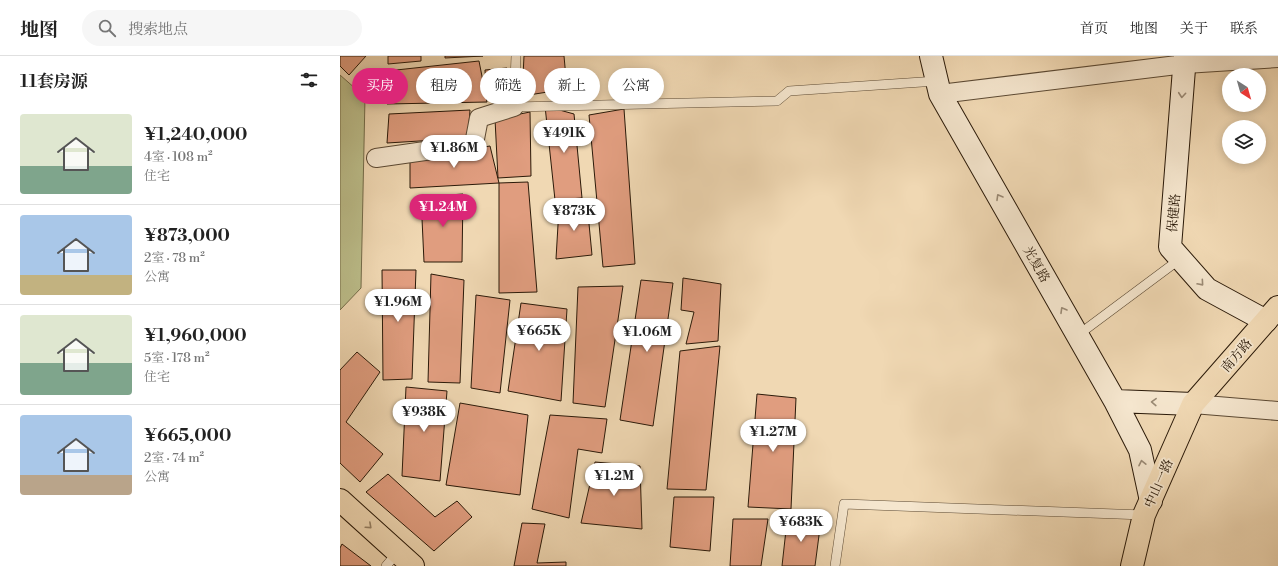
<!DOCTYPE html>
<html lang="zh">
<meta charset="utf-8">
<style>
:root{--surface:#fff;--page:#f6f6f6;--text:#222;--muted:#767676;--line:#e0e0e0;--accent:#db2777}
body{margin:0;font-family:"Libre Bodoni","Noto Serif SC",serif;background:var(--page);color:var(--text);height:100vh;display:flex;flex-direction:column;font-size:15px;white-space:nowrap}
*{box-sizing:border-box;margin:0}
p{font-size:13px;color:var(--muted)}
.icon{flex:none;width:22px;height:22px;fill:none;stroke:currentColor;stroke-width:2;stroke-linecap:round;stroke-linejoin:round}
.map{position:relative;flex:1;overflow:hidden}
.sheet{display:flex;flex-direction:column;background:var(--surface);width:340px}
.sheet>*{flex:none}
.top-card{position:absolute;left:12px;top:12px;width:380px;height:36px;display:flex;gap:8px}
.needle{width:26px;rotate:143deg}
.buttons{position:absolute;left:882px;top:12px;display:grid;gap:8px}
.buttons a{display:grid;place-items:center;width:44px;height:44px;border-radius:50%;background:var(--surface);box-shadow:0 2px 10px #0003;font-size:20px}
.price{position:absolute;translate:-50% -34px;padding:0 9px;border-radius:14px;background:#fff;color:#222;font-size:13px;line-height:26px;filter:drop-shadow(0 1px 2px #0008)}
.price::after{content:'';position:absolute;left:50%;top:24px;width:12px;height:9px;margin-left:-6px;background:inherit;clip-path:polygon(0 0,100% 0,50% 100%)}
.price.active{background:var(--accent);color:#fff}
ul{padding:0;list-style:none}
li{display:flex;align-items:center;gap:12px;height:100px;padding:0 20px}
li+li{border-top:1px solid var(--line)}
li span{display:grid;place-items:center;flex:none;width:112px;height:80px;border-radius:4px;color:#555}
li>.icon{margin-inline-start:auto}
span .icon{width:48px;height:48px;fill:#fffc;stroke-width:1}
li b{font-size:17px}
h2{display:flex;justify-content:space-between;align-items:center;height:48px;padding:0 20px;font-size:17px}
.chip{padding:0 14px;border-radius:18px;background:var(--surface);box-shadow:0 2px 10px #0003;font-size:14px;line-height:36px}
.chip.active{background:var(--accent);color:#fff}
header{display:flex;align-items:center;gap:24px;box-sizing:border-box;height:56px;padding:0 20px;background:var(--surface);border-bottom:1px solid var(--line)}
header strong{font-size:19px}
nav{display:flex;gap:22px;margin-inline-start:auto;font-size:14px}
.search{width:280px;height:36px;background:var(--page);display:flex;align-items:center;gap:10px;box-sizing:border-box;padding:0 14px;border-radius:22px;color:var(--muted);font-size:15px}
main{display:flex;flex:1;min-height:0}
.map>svg:first-child{display:block}
</style>
<header>
<strong>地图</strong>
<div class="search"><svg class="icon" aria-label="search" viewBox="0 0 24 24"><circle cx="10" cy="10" r="6"/><path d="M15 15l6 6"/></svg>搜索地点</div>
<nav><a>首页</a><a>地图</a><a>关于</a><a>联系</a></nav>
</header>
<main>
<section class="sheet">
<h2>11套房源<svg class="icon" aria-label="filters" viewBox="0 0 24 24"><path d="M4 7h16M4 17h16"/><circle cx="9" cy="7" r="2"/><circle cx="15" cy="17" r="2"/></svg></h2>
<ul>
<li><span style="background:linear-gradient(#dfe7d0 65%,#7fa58c 0)"><svg class="icon" aria-label="home" viewBox="0 0 24 24"><path d="M3 11l9-7 9 7M6 9v11h12V9"/></svg></span><div><b>¥1,240,000</b><p>4室 · 108 m²</p><p>住宅</p></div></li>
<li><span style="background:linear-gradient(#a9c7e8 75%,#c2b280 0)"><svg class="icon" aria-label="home" viewBox="0 0 24 24"><path d="M3 11l9-7 9 7M6 9v11h12V9"/></svg></span><div><b>¥873,000</b><p>2室 · 78 m²</p><p>公寓</p></div></li>
<li><span style="background:linear-gradient(#dfe7d0 60%,#7fa58c 0)"><svg class="icon" aria-label="home" viewBox="0 0 24 24"><path d="M3 11l9-7 9 7M6 9v11h12V9"/></svg></span><div><b>¥1,960,000</b><p>5室 · 178 m²</p><p>住宅</p></div></li>
<li><span style="background:linear-gradient(#a9c7e8 75%,#b9a48a 0)"><svg class="icon" aria-label="home" viewBox="0 0 24 24"><path d="M3 11l9-7 9 7M6 9v11h12V9"/></svg></span><div><b>¥665,000</b><p>2室 · 74 m²</p><p>公寓</p></div></li>
</ul>
</section>
<div class="map">
<svg width="938" height="510" viewBox="0 0 938 510">
<rect width="100%" height="100%" fill="#f0d8b3"/>
<filter id="stains"><feTurbulence type="fractalNoise" baseFrequency=".005" numOctaves="4"/><feColorMatrix values="0 0 0 0 .2 0 0 0 0 .09 0 0 0 0 .02 0 0 0 .5 -.17"/></filter>
<radialGradient id="worn" r=".72"><stop offset=".6" stop-color="#630" stop-opacity="0"/><stop offset="1" stop-color="#630" stop-opacity=".3"/></radialGradient>
<path fill="#bcbe8b" stroke="#746c4a" d="M0,19l25,22 -4,191 -21,22z"/>
<path fill="#e09d7f" stroke="#2b1a09" d="M0,0h26l-17,19 -9,-9z
M48,0h33v5l-33,3z
M105,0h38l-38,2z
M184,0h40l3,33 -45,7z
M139,5l8,41 -100,2v-33z
M167,12v26l-21,-1 -1,-23z
M205,50l29,8 8,84 -27,2z
M284,53l11,155 -32,3 -14,-152z
M130,54l-2,28 -81,5 2,-29z
M190,56l1,64 -33,2 -3,-59z
M150,90l9,37 -89,5v-28z
M188,126l9,110 -38,1v-110z
M123,138l-1,68h-38l-3,-65z
M247,147l5,52 -36,4 3,-51z
M42,214h34l-4,109 -29,1z
M91,218l33,6 -4,103 -32,-1z
M343,222l38,6 -3,57 -32,3 8,-32 -13,-2z
M301,224l32,3 -20,143 -33,-6z
M283,230l-18,121 -32,-4 5,-116z
M136,239l34,5 -10,93 -29,-5z
M181,247l46,6 -6,92 -53,-10z
M380,290l-14,144 -39,-1 13,-138z
M17,296l23,20 -34,50 37,32 -23,28 -20,-19v-93z
M66,331l41,4 -7,90 -38,-5z
M417,338l39,4 -5,111 -43,-2z
M120,347l68,12 -8,80 -74,-10z
M210,359l57,4 -5,34 -24,-4 -9,69 -37,-9z
M255,406l45,4 2,63 -61,-6z
M48,418l47,43 22,-16 15,16 -38,34 -68,-59z
M334,441h40l-4,54 -40,-4z
M393,463h35l-7,47h-31z
M481,464l-6,46h-33l5,-45z
M182,467l23,1 -8,39 29,-1v4h-52z
M2,488l29,22h-31v-18z"/>
<g fill="none" stroke-linecap="round" stroke-linejoin="round">
<defs>
<path id="lane" d="M176,0l-2,51 263,-6 12,-10 148,-10
M738,279l102,-76
M46,510l12,-14
M495,510l9,-62 300,11"/>
<path id="street" d="M600,38l245,-30 93,-6
M36,102l98,-14 5,-26 35,-11
M853,348l85,7"/>
<path id="secondary" d="M591,0l9,38 175,307 78,3
M845,0l-15,191 37,42 59,32
M775,345l25,49 11,51"/>
<path id="primary" d="M0,444l73,66
M792,510l12,-51 49,-111 85,-97"/>
</defs>
<use href="#lane" stroke="#5c4a34" stroke-width="10"/>
<use href="#street" stroke="#5c4a34" stroke-width="20"/>
<use href="#secondary" stroke="#2b1a09" stroke-width="24"/>
<use href="#primary" stroke="#2b1a09" stroke-width="24"/>
<use href="#lane" stroke="#f5e6ce" stroke-width="9"/>
<use href="#street" stroke="#f5e6ce" stroke-width="18"/>
<use href="#secondary" stroke="#f5e6ce" stroke-width="22"/>
<use href="#primary" stroke="#f0d8b3" stroke-width="22"/>
</g>
<defs><path id="oneway-chevron" d="M-2-3.5L2.5 0L-2 3.5" fill="none" stroke-width="1.6" stroke-linecap="round" stroke-linejoin="round"/></defs>
<g stroke="#9a8a75">
<use href="#oneway-chevron" transform="translate(842 39) rotate(95)"/>
<use href="#oneway-chevron" transform="translate(659 141) rotate(-120)"/>
<use href="#oneway-chevron" transform="translate(861 227) rotate(49)"/>
<use href="#oneway-chevron" transform="translate(723 254) rotate(-120)"/>
<use href="#oneway-chevron" transform="translate(814 346) rotate(-178)"/>
<use href="#oneway-chevron" transform="translate(802 407) rotate(-102)"/>
</g>
<use stroke="#978266" href="#oneway-chevron" transform="translate(29 470) rotate(42)"/>
<g text-anchor="middle" stroke-width="3.5" stroke-linejoin="round" paint-order="stroke">
<g font-size="13" fill="#2b1a09" stroke="#f5e6ce">
<text transform="translate(833 157) rotate(-85)" y="5">保健路</text>
<text transform="translate(697 208) rotate(60)" y="5">光复路</text>
<text transform="translate(896 299) rotate(-49)" y="5">南方路</text>
<text transform="translate(818 427) rotate(-66)" y="5">中山一路</text>
</g>
</g>
<rect width="100%" height="100%" filter="url(#stains)"/>
<rect width="100%" height="100%" fill="url(#worn)"/>
</svg>
<div class="buttons">
<a><svg class="needle" viewBox="-14 -14 28 28"><path d="M0-13l5 13h-10z" fill="#e53935"/><path d="M0 13l5-13h-10z" fill="#767676"/></svg></a>
<a><svg class="icon" aria-label="layers" viewBox="0 0 24 24"><path d="M12 4l9 5-9 5-9-5zM3 14l9 5 9-5"/></svg></a>
</div>
<b class="price" style="left:224px;top:98px">¥491K</b>
<b class="price" style="left:114px;top:113px">¥1.86M</b>
<b class="price active" style="left:103px;top:172px">¥1.24M</b>
<b class="price" style="left:234px;top:176px">¥873K</b>
<b class="price" style="left:58px;top:267px">¥1.96M</b>
<b class="price" style="left:199px;top:296px">¥665K</b>
<b class="price" style="left:307px;top:297px">¥1.06M</b>
<b class="price" style="left:84px;top:377px">¥938K</b>
<b class="price" style="left:433px;top:397px">¥1.27M</b>
<b class="price" style="left:274px;top:441px">¥1.2M</b>
<b class="price" style="left:461px;top:487px">¥683K</b>
<div class="top-card">
<a class="chip active">买房</a>
<a class="chip">租房</a>
<a class="chip">筛选</a>
<a class="chip">新上</a>
<a class="chip">公寓</a>
</div>
</div>
</main>
